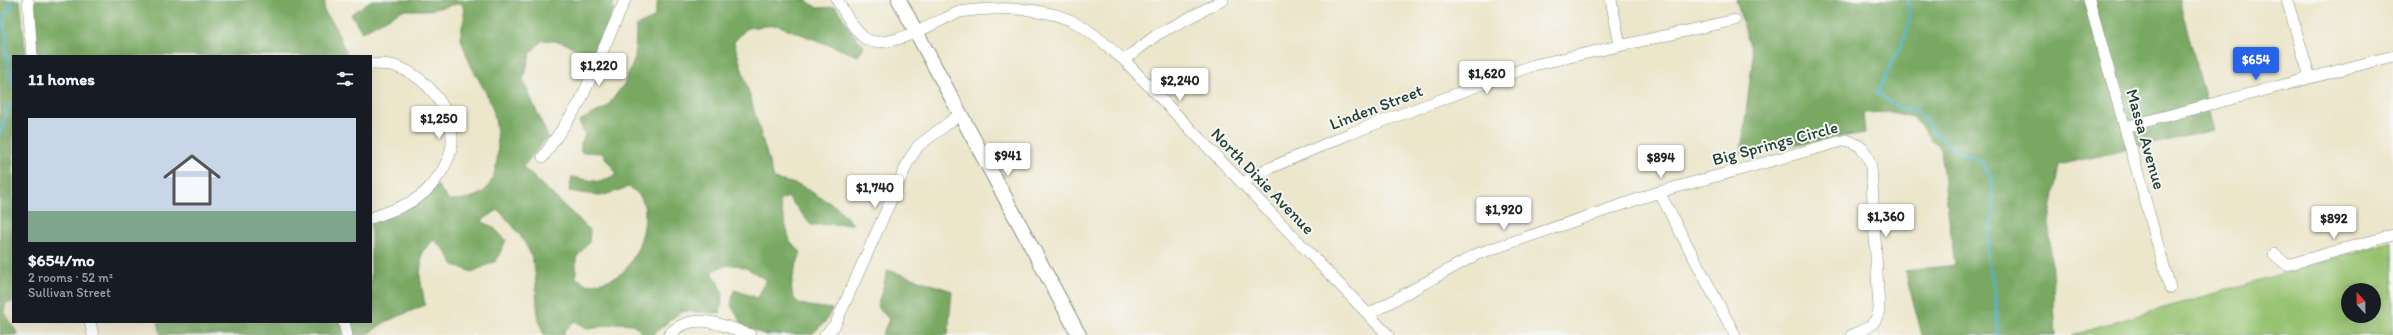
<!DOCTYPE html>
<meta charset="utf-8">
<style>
:root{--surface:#171b24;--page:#20242c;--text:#f1f3f6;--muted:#9ea1a6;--accent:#2563eb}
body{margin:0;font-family:Itim,sans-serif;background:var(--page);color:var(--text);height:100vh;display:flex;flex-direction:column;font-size:15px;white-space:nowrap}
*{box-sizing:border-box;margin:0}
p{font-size:13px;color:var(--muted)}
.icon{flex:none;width:22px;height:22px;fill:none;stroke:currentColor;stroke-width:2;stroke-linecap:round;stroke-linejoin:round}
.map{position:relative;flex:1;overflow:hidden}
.drawer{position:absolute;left:12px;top:55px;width:360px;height:268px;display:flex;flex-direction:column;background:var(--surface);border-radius:0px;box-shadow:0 4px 16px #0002}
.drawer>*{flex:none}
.needle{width:26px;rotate:338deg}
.fabs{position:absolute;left:2341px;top:283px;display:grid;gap:8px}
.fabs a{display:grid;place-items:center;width:40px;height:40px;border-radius:50%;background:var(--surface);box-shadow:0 4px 16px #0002;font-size:20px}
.price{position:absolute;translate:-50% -34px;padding:0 9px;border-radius:4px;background:#fff;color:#222;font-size:13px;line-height:26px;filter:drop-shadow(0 1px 2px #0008)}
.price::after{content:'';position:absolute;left:50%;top:24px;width:12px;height:9px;margin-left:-6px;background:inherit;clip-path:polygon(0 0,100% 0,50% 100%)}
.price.selected{background:var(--accent);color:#fff}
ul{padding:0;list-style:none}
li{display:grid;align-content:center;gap:8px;height:212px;padding:0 16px}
li span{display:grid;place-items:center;height:124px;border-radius:0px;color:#555}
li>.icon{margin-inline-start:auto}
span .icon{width:72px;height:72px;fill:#fffc;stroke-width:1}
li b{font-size:17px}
h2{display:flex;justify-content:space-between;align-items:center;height:48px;padding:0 16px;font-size:17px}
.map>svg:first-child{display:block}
</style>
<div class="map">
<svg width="2393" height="335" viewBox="0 0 2393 335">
<rect width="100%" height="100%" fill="#f6f6f2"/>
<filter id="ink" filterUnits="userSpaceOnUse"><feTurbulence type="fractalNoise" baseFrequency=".025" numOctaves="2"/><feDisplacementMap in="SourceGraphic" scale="8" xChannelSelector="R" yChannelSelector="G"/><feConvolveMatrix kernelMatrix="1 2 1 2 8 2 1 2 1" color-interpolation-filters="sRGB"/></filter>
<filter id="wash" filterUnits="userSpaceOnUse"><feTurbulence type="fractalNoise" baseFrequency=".012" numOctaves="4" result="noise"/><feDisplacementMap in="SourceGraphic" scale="16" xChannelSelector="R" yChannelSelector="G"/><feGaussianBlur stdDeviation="0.9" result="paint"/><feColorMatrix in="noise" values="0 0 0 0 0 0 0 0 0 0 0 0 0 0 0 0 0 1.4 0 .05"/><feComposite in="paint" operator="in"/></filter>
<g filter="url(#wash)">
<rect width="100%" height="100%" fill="#ece6cb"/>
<path fill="#96c270" stroke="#5a8052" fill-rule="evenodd" d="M2393,241v94h-321zM2348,290h26v26h-26z"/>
<path fill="#78a862" stroke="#4c724b" d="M0,0h20l6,56h-13v246l-7,1 -2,10 15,22h-19z
M34,0h291l-1,11 10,13 13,31 -310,1z
M372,0h241l1,11 -21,45 -31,-14 -19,-2 -12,12 -8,28 25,57 -25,30 67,63 -1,12 -13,16v20l12,7c12,-2 25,-5 35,-13 15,-15 31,-59 16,-77 -3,-3 -7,-6 -10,-8l-28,9 -32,-5 3,-14 28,5 17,-8 -15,-21 -21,-1v-9l4,-8 -6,-14 28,-14 17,-23 11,-26 1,-32 18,-8 4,-18h148l11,8 19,-1 15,24 13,15 -6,10 -81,-31 -30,3 -13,14 40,137 26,6 38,23 15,16 -42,1 -23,-28 -9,4 11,40 11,11c-4,13 -19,44 0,52 9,3 21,3 31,5l-7,13 -13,12 -46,1 -23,-9 -12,-21 3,-15 24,8 8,-18c-21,-13 -30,-21 -54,-9l11,23 -3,19 -39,-2 -29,24h-8l-11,-11 -15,-1 -29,6 -14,-8 -12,11 3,3h-22c-9,-20 -7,-42 -9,-63 -3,-25 -20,-45 -37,-62l-17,11 12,6 13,13 -10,21 -24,11 -18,-7 -9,-15 -11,-10 -12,12 -2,25 5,28 -40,17 -19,13h-15l-2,-13h22v-101l66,-36 12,15c12,0 24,-1 34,-8 20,-15 16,-64 9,-85 -6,-18 -19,-34 -25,-51 -2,-6 -5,-12 -6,-18 -1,-15 7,-15 1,-35l-33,7h-26l-41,22 -11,-18z
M1736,0h443l35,130 -155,35 -10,57 7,113h-134l-17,-64 50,-6 -15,-116 -27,-32 -22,-5 -28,1 2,20 -124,20 12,-97z
M888,270l64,21 -4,44h-66l7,-16 -12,-12z
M158,322h183l2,13h-182z"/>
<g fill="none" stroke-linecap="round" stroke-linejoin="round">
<path stroke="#50b5cf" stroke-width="2.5" d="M11,0l1,8 -7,6 -1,13 3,8 -2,14 8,38
M1908,0l2,19 -4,16 -29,58 22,15 18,2 18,23 22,18 25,11 10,16 1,34 -6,47 8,29 3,47
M0,134c5,-8 3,-18 8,-28l5,-1"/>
</g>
</g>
<g filter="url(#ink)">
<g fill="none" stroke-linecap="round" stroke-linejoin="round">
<defs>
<path id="minor" d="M28,0l4,56
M837,0c8,12 14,26 25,36 20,20 74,-15 97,-24 37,-5 83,-6 117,11 18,9 33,25 48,37l264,275
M1611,0l9,45
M2089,0l81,288
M2287,0l23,78
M1124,60l34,-26 65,-34
M371,64c8,0 17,0 24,2 31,10 59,44 57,77 -1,15 -12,32 -22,44 -14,16 -39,24 -59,31
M2125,127l268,-71
M543,157l37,-55 45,-102
M1242,184l14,-10 95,-41 183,-68 201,-45
M2274,254l13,11 106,-30
M1369,314l108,-60 182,-62
M90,322l3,13
M344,322l3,13
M669,335c22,-25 55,-10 81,0
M825,335l10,-10 73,-163 10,-16 41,-31
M1735,335l-76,-143 187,-52c16,5 20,10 25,26l8,143c-2,16 -13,20 -27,26"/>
<path id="major" d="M899,0l180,335"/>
</defs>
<use href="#minor" stroke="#869280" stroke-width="12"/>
<use href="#major" stroke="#869280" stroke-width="16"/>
<use href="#minor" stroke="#fff" stroke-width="11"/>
<use href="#major" stroke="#fff" stroke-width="14"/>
</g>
</g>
<g text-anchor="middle" stroke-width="4" stroke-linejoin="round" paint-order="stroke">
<g font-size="17" fill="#1f3d34" stroke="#f6f6f2">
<text transform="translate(1376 107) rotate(-21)" y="6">Linden Street</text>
<text transform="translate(2146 139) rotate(74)" y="6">Massa Avenue</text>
<text transform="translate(1775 143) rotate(-15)" y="6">Big Springs Circle</text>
<text transform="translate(1263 181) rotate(46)" y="6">North Dixie Avenue</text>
</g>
</g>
</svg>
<div class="fabs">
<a><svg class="needle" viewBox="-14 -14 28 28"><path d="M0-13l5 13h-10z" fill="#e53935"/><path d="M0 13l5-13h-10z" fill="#9ea1a6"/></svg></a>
</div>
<b class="price selected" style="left:2256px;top:81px">$654</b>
<b class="price" style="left:599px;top:87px">$1,220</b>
<b class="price" style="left:1487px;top:95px">$1,620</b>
<b class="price" style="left:1180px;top:102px">$2,240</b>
<b class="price" style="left:439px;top:140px">$1,250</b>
<b class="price" style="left:1008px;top:177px">$941</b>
<b class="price" style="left:1661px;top:179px">$894</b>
<b class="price" style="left:875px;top:209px">$1,740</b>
<b class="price" style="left:1504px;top:231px">$1,920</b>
<b class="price" style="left:1886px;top:238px">$1,360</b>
<b class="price" style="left:2334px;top:240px">$892</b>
<section class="drawer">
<h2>11 homes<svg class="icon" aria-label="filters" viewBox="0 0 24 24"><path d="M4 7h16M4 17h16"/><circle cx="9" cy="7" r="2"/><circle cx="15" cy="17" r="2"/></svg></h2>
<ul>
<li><span style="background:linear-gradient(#c9d6e8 75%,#7fa58c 0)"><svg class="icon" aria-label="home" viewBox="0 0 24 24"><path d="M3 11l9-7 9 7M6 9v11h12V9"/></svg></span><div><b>$654/mo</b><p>2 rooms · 52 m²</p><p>Sullivan Street</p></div></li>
</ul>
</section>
</div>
